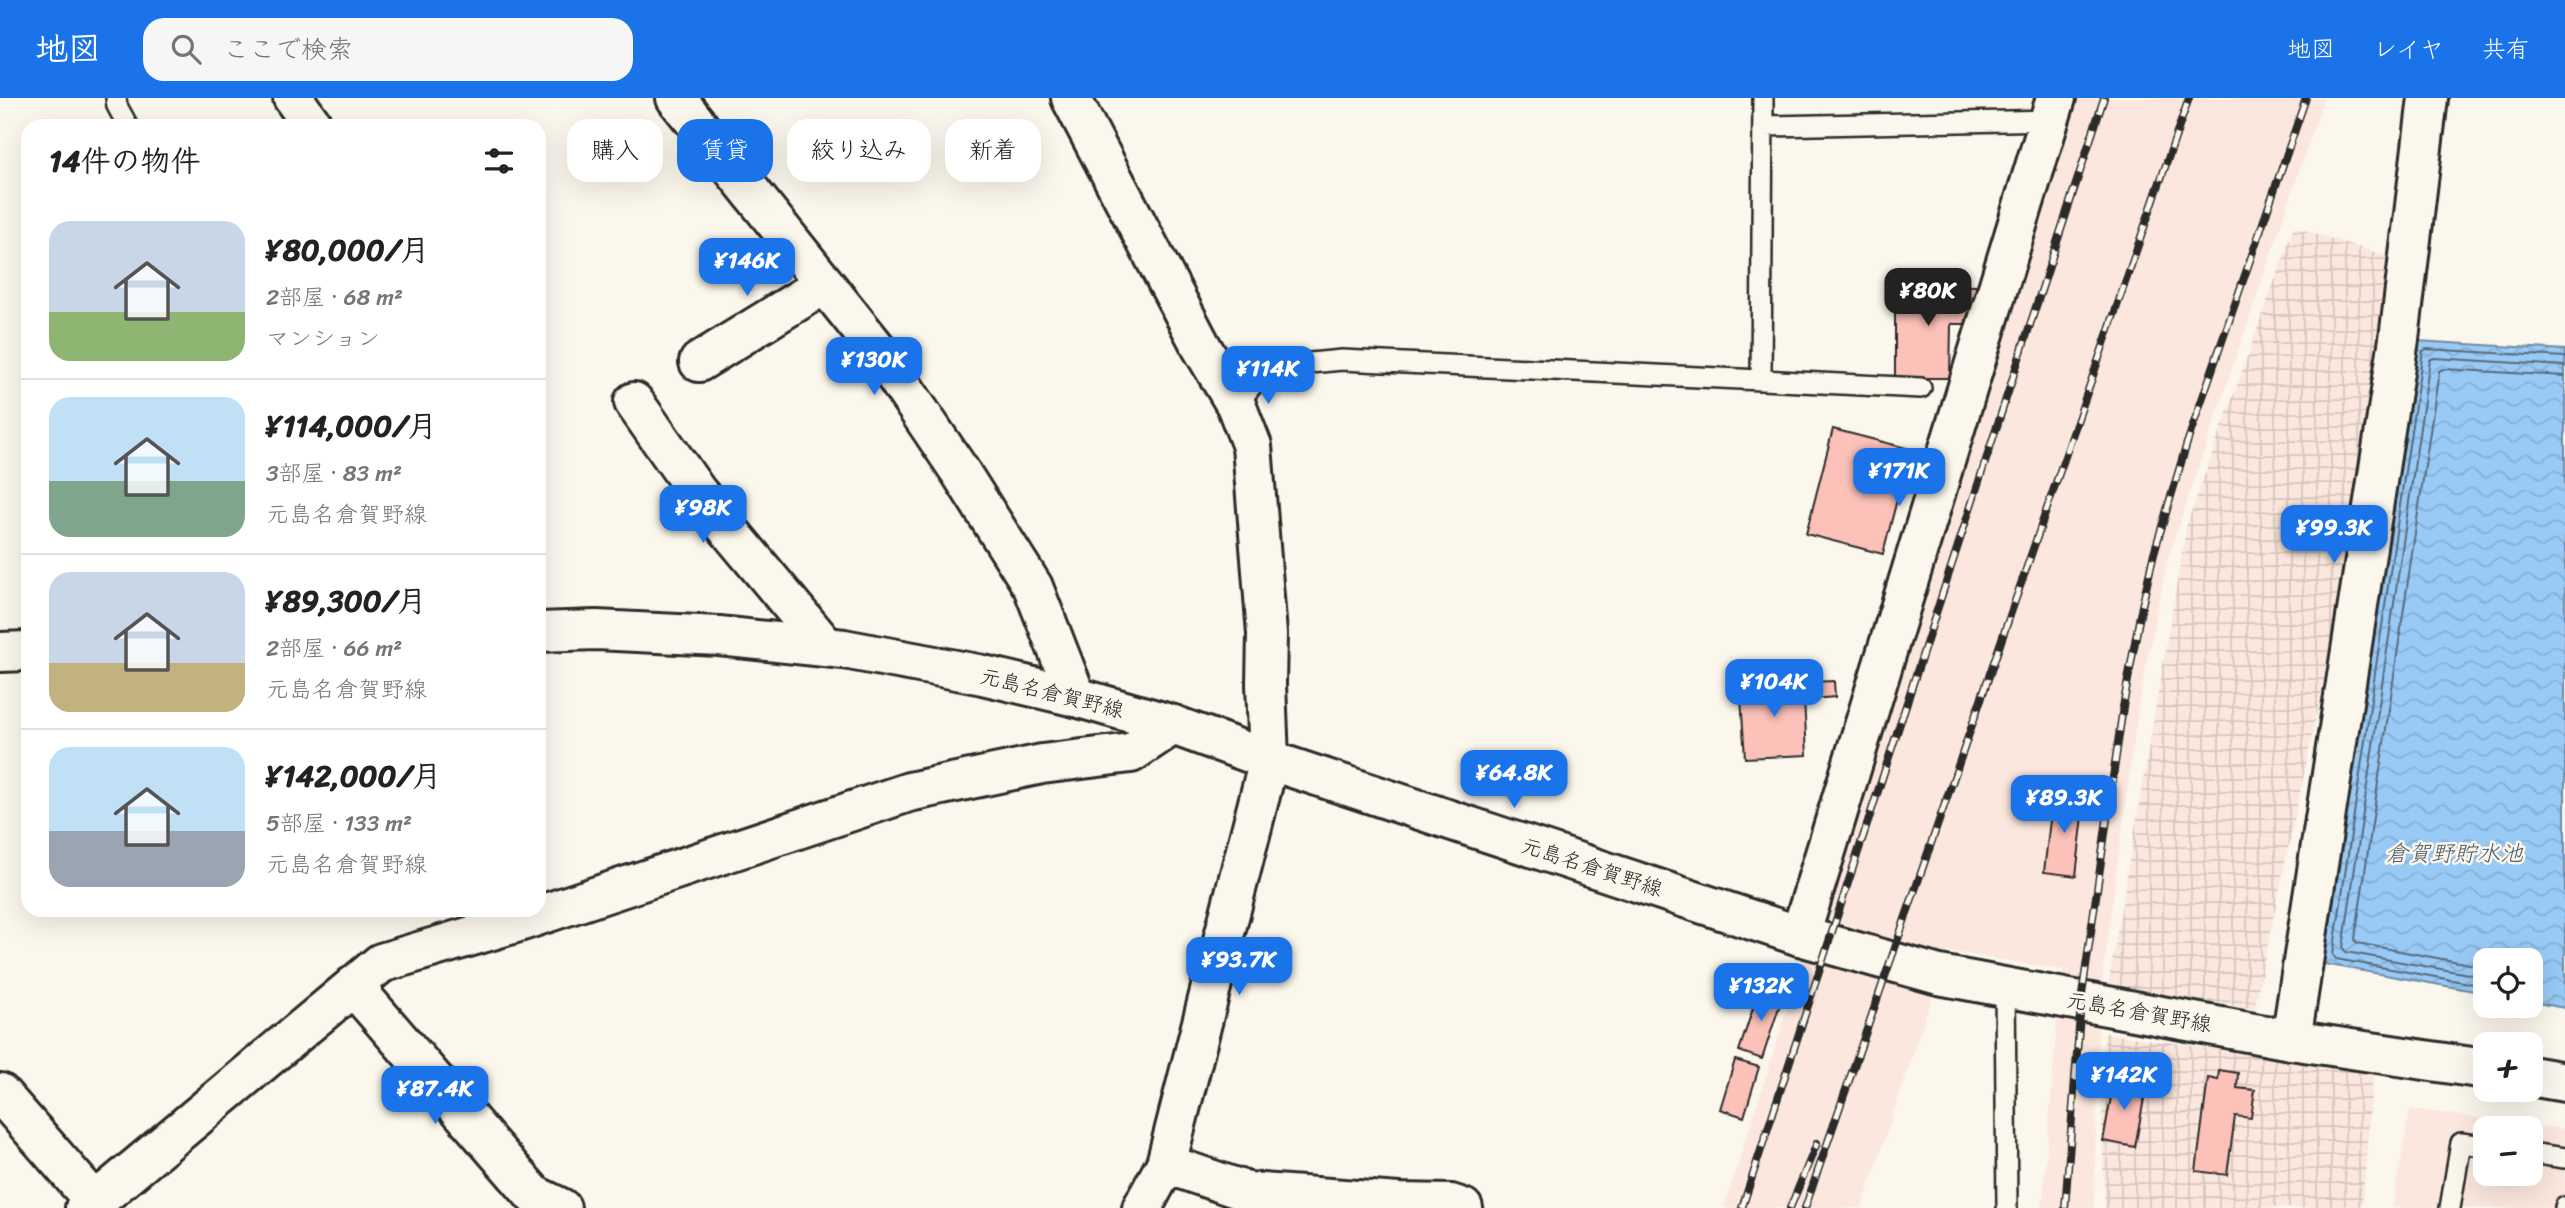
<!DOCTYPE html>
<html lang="ja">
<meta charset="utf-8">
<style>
:root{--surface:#fff;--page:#f6f6f6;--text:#222;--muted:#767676;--line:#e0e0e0;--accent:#1a73e8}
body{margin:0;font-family:Sriracha,"Klee One",sans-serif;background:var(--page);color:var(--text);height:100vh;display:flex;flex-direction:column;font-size:26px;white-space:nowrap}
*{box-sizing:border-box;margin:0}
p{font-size:23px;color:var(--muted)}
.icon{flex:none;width:38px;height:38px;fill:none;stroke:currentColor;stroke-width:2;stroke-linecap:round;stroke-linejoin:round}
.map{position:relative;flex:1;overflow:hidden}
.side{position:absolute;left:21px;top:21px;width:525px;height:798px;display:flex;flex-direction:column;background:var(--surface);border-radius:21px;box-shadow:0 7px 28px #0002}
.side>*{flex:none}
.top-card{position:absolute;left:567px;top:21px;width:665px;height:63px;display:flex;gap:14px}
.fabs{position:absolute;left:2473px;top:850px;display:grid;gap:14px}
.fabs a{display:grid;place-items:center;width:70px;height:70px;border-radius:14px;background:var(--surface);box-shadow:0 7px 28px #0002;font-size:35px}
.price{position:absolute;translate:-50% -60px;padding:0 16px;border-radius:14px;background:var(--accent);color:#fff;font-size:23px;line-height:46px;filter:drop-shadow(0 2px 4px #0008)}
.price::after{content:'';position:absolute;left:50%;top:42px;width:21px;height:16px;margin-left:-10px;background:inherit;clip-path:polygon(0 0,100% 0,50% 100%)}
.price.on{background:#222;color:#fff}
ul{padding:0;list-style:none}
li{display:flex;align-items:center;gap:21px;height:175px;padding:0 28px}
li+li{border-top:2px solid var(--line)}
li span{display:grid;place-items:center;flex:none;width:196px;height:140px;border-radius:21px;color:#555}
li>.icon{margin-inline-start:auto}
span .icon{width:84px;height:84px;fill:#fffc;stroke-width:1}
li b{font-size:30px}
h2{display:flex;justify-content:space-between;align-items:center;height:84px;padding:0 28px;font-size:30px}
.tag{padding:0 24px;border-radius:21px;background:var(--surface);box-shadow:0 7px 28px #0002;font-size:24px;line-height:63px}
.tag.on{background:var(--accent);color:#fff}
header{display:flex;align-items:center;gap:42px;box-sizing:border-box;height:98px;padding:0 35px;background:var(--accent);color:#fff}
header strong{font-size:33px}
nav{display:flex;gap:38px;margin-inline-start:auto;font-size:24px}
.search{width:490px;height:63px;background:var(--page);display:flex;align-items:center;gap:18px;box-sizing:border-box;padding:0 24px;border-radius:21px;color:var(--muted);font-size:26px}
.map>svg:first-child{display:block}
</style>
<header>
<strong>地図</strong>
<div class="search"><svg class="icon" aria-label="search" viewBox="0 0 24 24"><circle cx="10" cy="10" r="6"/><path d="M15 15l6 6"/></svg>ここで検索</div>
<nav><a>地図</a><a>レイヤ</a><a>共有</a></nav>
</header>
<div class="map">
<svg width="2565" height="1110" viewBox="0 0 2565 1110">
<defs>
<pattern id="industrial-grid" width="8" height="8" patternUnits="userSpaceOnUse" patternTransform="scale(1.75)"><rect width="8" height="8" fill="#fbe7dd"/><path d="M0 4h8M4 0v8" fill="none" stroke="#d7c6be"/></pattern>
<pattern id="water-waves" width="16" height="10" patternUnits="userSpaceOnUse" patternTransform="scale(1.75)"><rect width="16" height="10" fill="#99caf6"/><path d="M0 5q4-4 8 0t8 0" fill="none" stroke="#84aed3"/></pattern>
</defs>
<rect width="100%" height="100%" fill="#fbf7ec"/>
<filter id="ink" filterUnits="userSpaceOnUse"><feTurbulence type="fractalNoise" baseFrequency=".0143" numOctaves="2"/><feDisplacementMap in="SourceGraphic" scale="14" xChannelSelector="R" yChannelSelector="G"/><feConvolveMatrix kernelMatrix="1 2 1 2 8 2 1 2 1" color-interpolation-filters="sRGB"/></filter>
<g filter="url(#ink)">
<path fill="#fbe7dd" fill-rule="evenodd" d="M2076,0h248l-156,460 -12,56 -18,96 -39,294 -5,204h-52l17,-209 5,-29 -117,-19 -85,257h-138z
M2410,1011l155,20v79h-173zM2485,1031h45v45h-45z"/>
<path fill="url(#industrial-grid)" d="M2294,129l96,30 -53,361 -83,391 -146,-23 79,-462z
M2104,935l269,39 -11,136h-257l-3,-72z"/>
<path fill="url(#water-waves)" stroke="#6d8aa5" stroke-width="2" d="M2417,243l148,9v658l-34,-6 -1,-41h-45v32l-161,-29z"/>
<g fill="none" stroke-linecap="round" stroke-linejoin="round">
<path stroke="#576b7c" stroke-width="2" d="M2485,869l-128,-24 -2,-4 84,-568 4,-2 122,7
M2485,879l-139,-25 -3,-4 87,-588 4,-2 131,8
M2485,888l-149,-27 -3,-4 90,-604 3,-2 139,8"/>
</g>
<path fill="#fcc1b9" stroke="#2b2b2b" stroke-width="2" d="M1895,187l82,1 -12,38h-14l-1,54h-55z
M1833,331l77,20 -27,105 -77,-20z
M1803,581l4,76 -62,3 -5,-75z
M1834,583l1,16 -23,2 -1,-17z
M2053,696l32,4 -9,78 -32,-4z
M1760,889l23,8 -21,64 -23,-8z
M1735,962l24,7 -15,50 -24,-8z
M2219,972l19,3 -1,15 18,2 -4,28 -16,-2 -8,59 -31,-4 12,-93 10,2z
M2115,976l15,3 -2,8 18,3 -11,59 -32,-6z"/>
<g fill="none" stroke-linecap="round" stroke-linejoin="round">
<defs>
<path id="service" d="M116,0l1,8 11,20
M1765,28l284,-6
M1761,282l160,8
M1236,307l32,-38 74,-7 419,20 2,-282
M2005,890l2,220
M2530,1055l35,5
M2450,1110l11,-65 24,3
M2565,1110v-1"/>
<path id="minor" d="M293,0l20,28
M676,0l204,255 81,120 72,114 43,110
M1071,0l130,248 35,59 16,41 15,188 -1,50 3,76 -103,404 -24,44
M699,264l126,-78
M634,304l63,90 129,155
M1800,838l256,-838
M353,888l181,209 27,13
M2291,942l108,-701 29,-241
M0,995l95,109
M1166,1066l82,28 151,11 52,1 12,4
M85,1110l10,-6 286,-239 138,-41 390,-130 133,-28 89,-11 42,-28"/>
<path id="secondary" d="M539,534l57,-2 123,6 125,13 139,26 93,22 97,28 96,35 531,176 139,39 352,65 194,29
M0,554l28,-1
M2530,978l35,6"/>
</defs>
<use href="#service" stroke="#2b2b2b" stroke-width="24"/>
<use href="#minor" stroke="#2b2b2b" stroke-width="44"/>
<use href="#secondary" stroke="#2b2b2b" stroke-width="44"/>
<use href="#service" stroke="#fbf7ec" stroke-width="19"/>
<use href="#minor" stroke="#fbf7ec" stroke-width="38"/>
<use href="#secondary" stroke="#fbf7ec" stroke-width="38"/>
<defs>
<path id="rail" d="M1742,1110l362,-1110
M1790,1110l27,-65
M1805,1110l384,-1110
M2065,1110l16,-206 42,-295 17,-92 14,-62 33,-110 119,-345"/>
</defs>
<use href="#rail" stroke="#2b2b2b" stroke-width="8"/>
<use href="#rail" stroke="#fbf7ec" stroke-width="5" stroke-dasharray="16" stroke-linecap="butt"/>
</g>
</g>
<g text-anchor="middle" stroke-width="5" stroke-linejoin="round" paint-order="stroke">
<g font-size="21" fill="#2b2b2b" stroke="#fbf7ec">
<text transform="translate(1052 595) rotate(14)" y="7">元島名倉賀野線</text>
<text transform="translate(1592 769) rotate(18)" y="7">元島名倉賀野線</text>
<text transform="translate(2139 914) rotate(10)" y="7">元島名倉賀野線</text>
</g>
<g font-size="23" font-style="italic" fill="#4c5b68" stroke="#fbf7ec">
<text x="2454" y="763">倉賀野貯水池</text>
</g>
</g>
</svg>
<div class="fabs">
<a><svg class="icon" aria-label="locate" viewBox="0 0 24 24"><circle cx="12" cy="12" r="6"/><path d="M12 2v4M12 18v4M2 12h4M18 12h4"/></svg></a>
<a>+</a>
<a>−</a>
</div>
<b class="price" style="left:747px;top:200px">¥146K</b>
<b class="price on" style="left:1928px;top:230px">¥80K</b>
<b class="price" style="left:874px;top:299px">¥130K</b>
<b class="price" style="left:1268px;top:308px">¥114K</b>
<b class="price" style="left:1899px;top:410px">¥171K</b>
<b class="price" style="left:703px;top:447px">¥98K</b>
<b class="price" style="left:2334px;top:467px">¥99.3K</b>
<b class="price" style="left:1774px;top:621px">¥104K</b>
<b class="price" style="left:1514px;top:712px">¥64.8K</b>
<b class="price" style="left:2064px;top:737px">¥89.3K</b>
<b class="price" style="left:1239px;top:899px">¥93.7K</b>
<b class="price" style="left:1761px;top:925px">¥132K</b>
<b class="price" style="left:2124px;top:1014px">¥142K</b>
<b class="price" style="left:435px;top:1028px">¥87.4K</b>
<div class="top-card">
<a class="tag">購入</a>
<a class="tag on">賃貸</a>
<a class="tag">絞り込み</a>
<a class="tag">新着</a>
</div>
<section class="side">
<h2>14件の物件<svg class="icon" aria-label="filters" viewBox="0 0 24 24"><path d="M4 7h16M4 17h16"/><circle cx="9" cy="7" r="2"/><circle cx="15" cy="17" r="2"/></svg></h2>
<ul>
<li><span style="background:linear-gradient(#c9d6e8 65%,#8fb573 0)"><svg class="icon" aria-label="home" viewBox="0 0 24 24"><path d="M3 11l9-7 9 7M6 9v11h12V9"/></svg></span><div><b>¥80,000/月</b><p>2部屋 · 68 m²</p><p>マンション</p></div></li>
<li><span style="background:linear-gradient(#bfe0f5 60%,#7fa58c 0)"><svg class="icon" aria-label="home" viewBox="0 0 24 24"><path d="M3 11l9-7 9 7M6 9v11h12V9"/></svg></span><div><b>¥114,000/月</b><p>3部屋 · 83 m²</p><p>元島名倉賀野線</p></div></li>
<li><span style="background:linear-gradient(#c9d6e8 65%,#c2b280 0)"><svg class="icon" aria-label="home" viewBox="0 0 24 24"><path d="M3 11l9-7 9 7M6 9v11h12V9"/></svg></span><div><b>¥89,300/月</b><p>2部屋 · 66 m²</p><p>元島名倉賀野線</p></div></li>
<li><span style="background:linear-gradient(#bfe0f5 60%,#9aa5b1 0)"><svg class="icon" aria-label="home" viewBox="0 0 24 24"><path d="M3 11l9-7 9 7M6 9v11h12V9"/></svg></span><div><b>¥142,000/月</b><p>5部屋 · 133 m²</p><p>元島名倉賀野線</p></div></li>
</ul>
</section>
</div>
